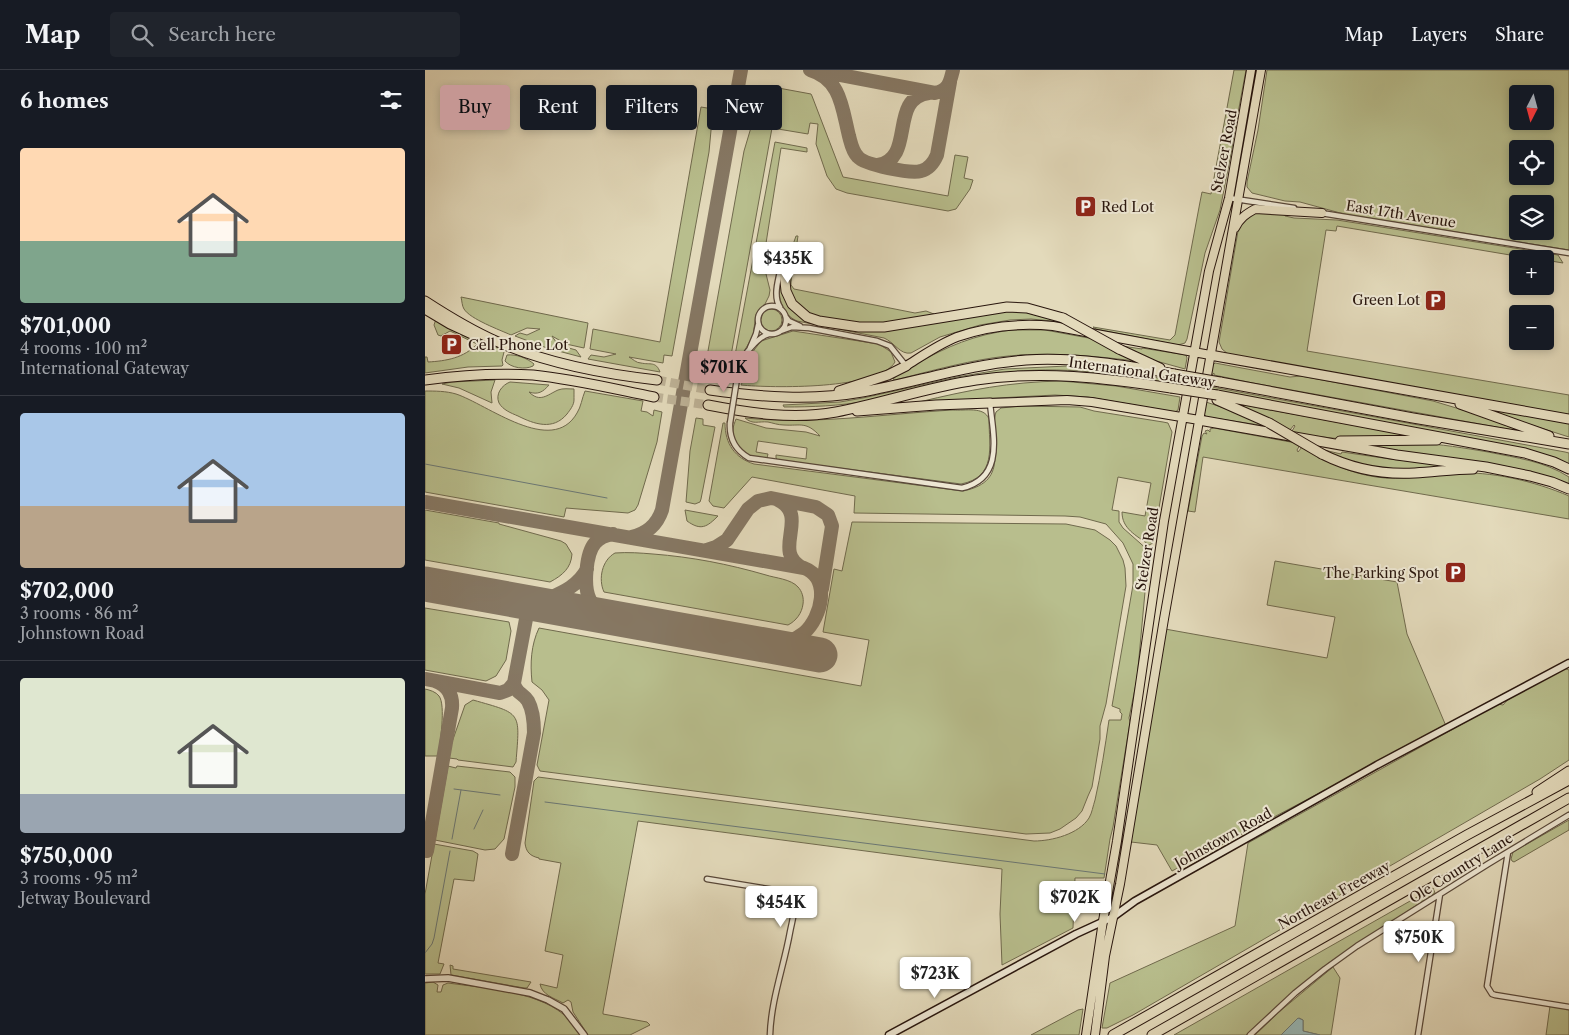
<!DOCTYPE html>
<meta charset="utf-8">
<style>
:root{--surface:#171b24;--page:#20242c;--text:#f1f3f6;--muted:#9ea1a6;--line:#363941;--accent:#c59692}
body{margin:0;font-family:"Libre Caslon Text",serif;background:var(--page);color:var(--text);height:100vh;display:flex;flex-direction:column;font-size:19px;white-space:nowrap}
*{box-sizing:border-box;margin:0}
p{font-size:16px;color:var(--muted)}
.icon{flex:none;width:28px;height:28px;fill:none;stroke:currentColor;stroke-width:2;stroke-linecap:round;stroke-linejoin:round}
.map{position:relative;flex:1;overflow:hidden}
.side{display:flex;flex-direction:column;background:var(--surface);width:425px}
.side>*{flex:none}
.guide{position:absolute;left:15px;top:15px;width:475px;height:45px;display:flex;gap:10px}
.needle{width:32px;rotate:186deg}
.tools{position:absolute;left:1084px;top:15px;display:grid;gap:10px}
.tools a{display:grid;place-items:center;width:45px;height:45px;border-radius:5px;background:var(--surface);box-shadow:0 2px 8px #0003;font-size:25px}
.price{position:absolute;translate:-50% -42px;padding:0 11px;border-radius:5px;background:#fff;color:#222;font-size:16px;line-height:32px;filter:drop-shadow(0 1px 2px #0008)}
.price::after{content:'';position:absolute;left:50%;top:30px;width:15px;height:11px;margin-left:-8px;background:inherit;clip-path:polygon(0 0,100% 0,50% 100%)}
.price.active{background:var(--accent);color:#111}
ul{padding:0;list-style:none}
li{display:grid;align-content:center;gap:10px;height:265px;padding:0 20px}
li+li{border-top:1px solid var(--line)}
li span{display:grid;place-items:center;height:155px;border-radius:5px;color:#555}
li>.icon{margin-inline-start:auto}
span .icon{width:90px;height:90px;fill:#fffc;stroke-width:1}
li b{font-size:21px}
h2{display:flex;justify-content:space-between;align-items:center;height:60px;padding:0 20px;font-size:21px}
.pill{padding:0 18px;border-radius:5px;background:var(--surface);box-shadow:0 2px 8px #0003;font-size:18px;line-height:45px}
.pill.active{background:var(--accent);color:#111}
header{display:flex;align-items:center;gap:30px;box-sizing:border-box;height:70px;padding:0 25px;background:var(--surface);border-bottom:1px solid var(--line)}
header strong{font-size:24px}
nav{display:flex;gap:28px;margin-inline-start:auto;font-size:18px}
.search{width:350px;height:45px;background:var(--page);display:flex;align-items:center;gap:12px;box-sizing:border-box;padding:0 18px;border-radius:5px;color:var(--muted);font-size:19px}
main{display:flex;flex:1;min-height:0}
.map>svg:first-child{display:block}
</style>
<header>
<strong>Map</strong>
<div class="search"><svg class="icon" aria-label="search" viewBox="0 0 24 24"><circle cx="10" cy="10" r="6"/><path d="M15 15l6 6"/></svg>Search here</div>
<nav><a>Map</a><a>Layers</a><a>Share</a></nav>
</header>
<main>
<section class="side">
<h2>6 homes<svg class="icon" aria-label="filters" viewBox="0 0 24 24"><path d="M4 7h16M4 17h16"/><circle cx="9" cy="7" r="2"/><circle cx="15" cy="17" r="2"/></svg></h2>
<ul>
<li><span style="background:linear-gradient(#ffd9b3 60%,#7fa58c 0)"><svg class="icon" aria-label="home" viewBox="0 0 24 24"><path d="M3 11l9-7 9 7M6 9v11h12V9"/></svg></span><div><b>$701,000</b><p>4 rooms · 100 m²</p><p>International Gateway</p></div></li>
<li><span style="background:linear-gradient(#a9c7e8 60%,#b9a48a 0)"><svg class="icon" aria-label="home" viewBox="0 0 24 24"><path d="M3 11l9-7 9 7M6 9v11h12V9"/></svg></span><div><b>$702,000</b><p>3 rooms · 86 m²</p><p>Johnstown Road</p></div></li>
<li><span style="background:linear-gradient(#dfe7d0 75%,#9aa5b1 0)"><svg class="icon" aria-label="home" viewBox="0 0 24 24"><path d="M3 11l9-7 9 7M6 9v11h12V9"/></svg></span><div><b>$750,000</b><p>3 rooms · 95 m²</p><p>Jetway Boulevard</p></div></li>
</ul>
</section>
<div class="map">
<svg width="1144" height="965" viewBox="0 0 1144 965">
<rect width="100%" height="100%" fill="#e3dabb"/>
<filter id="stains"><feTurbulence type="fractalNoise" baseFrequency=".004" numOctaves="4"/><feColorMatrix values="0 0 0 0 .2 0 0 0 0 .09 0 0 0 0 .02 0 0 0 .5 -.17"/></filter>
<radialGradient id="worn" r=".72"><stop offset=".6" stop-color="#630" stop-opacity="0"/><stop offset="1" stop-color="#630" stop-opacity=".3"/></radialGradient>
<path fill="#b8be8d" stroke="#706a4d" fill-rule="evenodd" d="M809,0h12l-13,70 -1,9 -12,61 -15,43 -18,86 -2,4 -7,2 -82,-16 -3,-2 77,13 5,-5 25,-133 2,-10 9,2z
M842,0h302v180l-225,-36 -44,-12 -15,-1 -33,-8 -5,-6v-5l11,-52zM1092,24h28v27h-28zM1092,79h28v27h-28zM1092,134h28v27h-28z
M348,17l38,7 1,2 31,81 105,19 7,-41 13,2 -4,21 9,2 -3,9 -14,20 -8,2 -101,-18 -11,-4 -9,-13 -11,-32 2,-20 -8,-1 -2,11 -36,-6 -42,233 -16,-2 -1,4 -7,-1 38,-211 17,-57 6,-6z
M276,37l12,2 -4,43 -37,204 -8,-1 -1,8 -34,-6c4,2 7,6 12,6 9,2 15,-2 19,9l-72,-13 3,-4 13,2 12,-3 -26,-5 3,-20 67,13z
M350,72l32,6v4l-26,-4 -17,108 2,18 4,16 -1,6 -4,8 -9,10 -3,22 -18,31 -2,-1z
M830,142l30,2v2l9,2 43,2 221,35 5,8 -18,-3v-1h-11l-197,-33 -1,5 -10,-1 -19,121 262,44v20l-341,-61 -6,-5 -3,-7 19,-111 4,-9z
M371,166h2l-7,46v3l3,4 121,24 11,-2 8,3c-25,10 -100,15 -124,1 -22,-14 -24,-33 -19,-57 1,-7 2,-15 5,-22z
M355,214h2l17,30 57,16 148,-19 20,1 39,10 -32,-3 -21,1 -30,5 -40,12 -29,16c-11,2 -17,-11 -27,-15l-87,-17c-14,-6 -20,-23 -17,-37z
M36,227l127,26 -4,25 -18,-4 -14,-8 6,9 18,5 5,7 -34,-9 -32,-12 5,-3 7,2 13,-6 -13,-1 -16,7c-11,-5 -41,-16 -47,-26 -2,-3 -2,-8 -3,-12z
M335 250a11 11 0 1 1 22 0a11 11 0 1 1-22 0Z
M11,249l22,12 45,19 1,2 -2,8 1,5 -1,1 -34,1 -43,6v-16h2l1,5c18,-1 36,-4 49,-18l-27,-13 -9,5 -3,-1 -4,-10z
M586,260h34l49,9 41,22c-47,-6 -96,-10 -143,-3 -33,5 -65,14 -97,22l-2,-1c6,-6 15,-10 23,-15 32,-18 58,-29 95,-34z
M368,261l86,13 12,8 4,10c-16,28 -124,26 -154,23l2,-4 9,-2 -10,-3 3,-14 16,-21z
M697,276l20,3v-1l44,7 1,3 -2,11 -36,-10z
M82,285c9,-1 20,3 27,9l-1,2c-8,4 -22,2 -28,-5z
M790,293l75,14 11,-1 132,25 40,12 51,19 -271,-49 -39,-8v-2l-2,2 -1,-1 1,-8z
M642,296l55,5 57,11 -1,3c-59,-11 -117,-20 -177,-12 -46,5 -89,20 -134,28 -28,5 -55,6 -83,6l-1,-2 57,-3 23,-4 94,-21 48,-8z
M70,310l-4,12 1,11 -33,-15 -17,-4 10,-2z
M636,311l55,5 64,11 -2,13 -3,2 -87,-15 -33,-2 -136,7c50,-12 90,-20 142,-21z
M85,312l39,3c-6,7 -11,10 -20,7 11,11 18,3 29,-2 5,-2 11,-1 16,-1 0,4 0,8 0,11 0,5 -4,10 -7,14 -14,17 -33,10 -49,2 -7,-3 -15,-6 -19,-13 -4,-9 3,-18 11,-21z
M787,317l353,65 4,1v12l-15,-7 -30,-9 -313,-58z
M0,321c10,0 21,0 31,3 31,10 96,63 121,19 4,-6 5,-15 8,-22l58,10 -2,10 6,1 6,4 1,-6 8,2 -5,30 -19,63 -3,5 -7,3 -62,-5 -2,9 -139,-25z
M781,332l24,8 36,16 -59,-9 -3,-3z
M819,335l173,32 -76,2 -44,-5 -5,-3 3,-5 -1,-1 -4,5 -48,-23z
M596,336l59,1 14,4 69,11 5,1 4,9 -19,111 -4,2c-13,-10 -27,-16 -27,-33l23,4 6,-33 -33,-6 -6,33 7,1v11l4,6 26,23 2,4 -6,37 -8,87 -8,39 1,4 -17,105 -3,12 -6,39h-29l-2,50 -71,37 -2,-51 2,-45 -364,-48 -35,191v2l44,8 3,3 -20,10h-42l-15,-23 -2,-10 -3,-2 -5,3c-9,-5 -21,-8 -23,-19l17,4 6,-33 -18,-4 16,-88 -22,-4v-1c-9,-2 -13,-6 -14,-15l9,-62 4,-4 496,64c18,0 45,-7 55,-23 3,-5 4,-12 6,-18 6,-26 10,-53 14,-80h12l1,-6 -2,-2v-3l-8,-3 21,-121v-21l-10,-21 -17,-19 -26,-7 -15,-1 -211,-3 1,-17 -103,-19 -28,31 -11,-2 -4,-5 14,-78h2c0,21 10,35 29,41l209,27c50,-10 24,-48 33,-79l5,-4z
M1054,336l90,16v15l-91,-29z
M528,340c12,1 31,-4 36,9 0,28 8,58 -28,65l-183,-24 -2,-2v-3l30,4 1,-11 -49,-7 -2,11 12,2 -1,4c-16,2 -34,-10 -34,-28 0,-4 2,-8 3,-11l30,9 40,4 14,4c-14,-15 -19,-10 -36,-11 -6,0 -11,-2 -16,-3 -10,-1 -15,3 -23,-4 70,7 138,-4 208,-8z
M271,348l7,1v6l12,2 -14,72 -1,3 -5,2 -9,-2 4,-51z
M789,358l82,15 4,2 -3,5 1,2 4,-5c24,14 46,26 74,30 26,4 51,-2 77,-4 38,-2 81,8 116,23v23l-366,-62 -8,55 -7,-1 14,-75 2,-3 3,1 -2,-3 3,-1 2,2v-3z
M991,373c25,1 48,5 72,9 29,6 56,9 81,25v9l-212,-40z
M899,380l17,4 1,-2 48,7 63,7 -55,5 -41,-5z
M0,440l74,13v1l62,17 5,3 6,10c-1,14 -9,21 -22,28l-125,-22z
M260,440l33,6c-11,11 -17,15 -31,5z
M427,452l214,2 29,6 15,10 6,6 7,14 2,8 1,18 -20,118 -6,22v13l-8,48 -4,9 -6,15 -6,7 -16,11 -10,4 -24,1 -486,-63 -3,-6 12,-65 -7,-10 -10,-8c-2,-19 -1,-37 7,-54l322,58 8,-46 -46,-8 11,-63 8,2z
M190,483c13,-1 26,0 38,1 39,3 75,10 113,21 9,3 25,4 32,12 4,4 6,11 5,17 -1,9 -7,17 -15,21l-184,-33c-6,-13 -2,-32 11,-39z
M850,491l122,21 10,52 39,92 -274,145 -15,-26 -26,-3 8,-61 26,-152 162,29 8,-41 -68,-12z
M0,538l84,14 2,9 -5,29 -10,16 -10,5 -61,-11z
M1139,598l5,2v90l-29,19 -407,236 -26,13h-5l8,-45 125,-57 13,-83 250,-139 5,1 7,-8z
M0,619c5,1 11,3 14,7 7,9 1,48 -1,60h-13z
M48,630c49,14 47,11 43,62l-3,5 -55,-7 -1,-1 -8,-1 2,-13 14,-40z
M23,696l8,2 1,-2 53,6 5,5v10l-11,52 -9,10 -10,1 -50,-10z
M1144,750v10l-55,32 -2,-1 -1,-2 2,-7z
M9,774l39,7 5,3 -4,27 -20,-2 -16,84 6,1 -4,10h-15v-80z
M1008,818l2,5 -105,69 -34,27 -50,46h-72z
M25,895l3,1v3l78,13 -4,6h-3l-73,-13z
M908,897l7,11 -9,57h-11l-17,-4v-11l-4,-2 -18,17h-26l24,-23z
M8,912l5,3 -1,7h4l2,-7 5,-2c35,5 87,8 115,31 7,6 12,14 18,21h-156v-52z
M1125,936l19,3v26h-23z
M658,939l-4,26h-48l47,-25z"/>
<path fill="#97b9b9" stroke="#6b7774" d="M873,948l5,2v11l17,4h-39z"/>
<g fill="none" stroke-linecap="round" stroke-linejoin="round">
<path stroke="#6b7774" stroke-width="1" d="M0,394l182,34
M29,719l46,6
M120,732l560,72
M49,759l9,-19
M27,769l9,-49
M0,883l7,-9 2,-6 16,-87"/>
<path stroke="#867864" stroke-width="14" d="M385,0c31,9 32,38 39,66 2,7 3,15 9,21 7,8 53,17 63,14 8,-2 13,-9 16,-16l13,-73
M395,1l115,22c14,-3 15,-11 18,-23
M453,95c38,-6 10,-67 51,-72
M353,430c33,16 -8,52 25,68
M0,432l379,66c27,10 18,49 0,65 -11,9 -23,11 -36,13
M206,467c15,-3 26,-12 31,-27l79,-440
M282,480l9,-3 11,-7 21,-31 10,-8 13,-3 45,9 12,8 4,11 -10,63
M91,530l26,-1
M101,544c9,-17 46,-16 61,-45
M185,547c-9,-4 -16,-9 -20,-17 -7,-13 -4,-47 5,-57 5,-6 11,-8 18,-9
M0,609l75,14 8,-3 6,-7
M2,781l25,-143c1,-13 -4,-22 -17,-27
M87,784l22,-121c0,-10 -1,-23 -6,-32 -5,-8 -13,-8 -14,-18l12,-64"/>
<path stroke="#867864" stroke-width="35" d="M0,514l395,71"/>
<path stroke="#beb398" stroke-width="9" stroke-dasharray="9 4.5" stroke-linecap="butt" d="M232,310l53,10
M229,327l54,8"/>
<defs>
<path id="minor" d="M804,128l65,10
M896,143l248,40
M333 250a14 14 0 1 1 28 0a14 14 0 1 1-28 0Z
M355,237c-7,-10 -2,-27 1,-39
M361,247l3,4 11,5
M356,261l11,-4 17,1 68,13 13,5 16,20
M325,278l6,-14 2,-9
M314,296c3,-10 20,-30 30,-32
M305,353c-1,16 5,27 19,35l213,30c43,-10 31,-53 28,-85
M1083,782l-21,134 5,8 3,1 74,12
M282,809l80,13 5,2 3,3c1,12 -3,24 -5,35 -6,34 -19,68 -20,103
M825,965l45,-42 30,-24 32,-23 131,-82 81,-49
M993,965l22,-141"/>
<path id="tertiary" d="M0,909l23,-1 82,15 18,7 16,9 20,26"/>
<path id="secondary" d="M464,965l187,-101 37,-17 22,-16 242,-136 192,-102"/>
<path id="primary" d="M810,158c5,-10 11,-14 20,-19l67,4
M481,296c16,-10 33,-22 51,-29 31,-11 64,-14 96,-11l157,29
M565,333l77,-3 25,2 107,18
M661,965l17,-114 14,-80 47,-320 45,-250 20,-73 22,-128
M670,965l10,-79 15,-72 44,-265 97,-549"/>
<path id="motorway" d="M358,192l3,29 6,13 15,13 12,4 40,6h25l123,-20 20,1 36,10
M0,231c23,15 48,30 73,41 50,22 105,32 159,38
M0,239l25,15 26,12
M694,279l41,19
M785,285l359,64
M0,310c36,-5 71,-7 108,-5 41,4 81,14 121,22
M795,312l193,36 156,26
M285,320c50,7 102,11 152,2 55,-10 108,-28 164,-32 50,-3 99,5 148,14
M414,321l49,-16 18,-9
M792,325l308,58 29,9 15,7
M792,330l52,23
M1035,334l89,32
M283,335c41,8 85,15 128,7 47,-9 92,-25 140,-32 66,-10 129,-2 195,8
M432,341l79,-6 54,-2
M774,350l198,35 89,12 44,9 22,6 17,7
M915,371l97,-1
M897,384c30,15 60,21 93,19 20,-1 39,-4 58,-4
M1112,722l32,-21
M688,965l354,-200 102,-55
M727,965l417,-237"/>
</defs>
<use href="#minor" stroke="#574638" stroke-width="7"/>
<use href="#tertiary" stroke="#574638" stroke-width="8"/>
<use href="#secondary" stroke="#28150d" stroke-width="9"/>
<use href="#primary" stroke="#28150d" stroke-width="10"/>
<use href="#motorway" stroke="#28150d" stroke-width="11"/>
<use href="#minor" stroke="#ede7d3" stroke-width="4.5"/>
<use href="#tertiary" stroke="#ede7d3" stroke-width="5.5"/>
<use href="#secondary" stroke="#ede7d3" stroke-width="6"/>
<use href="#primary" stroke="#e3dabb" stroke-width="8"/>
<use href="#motorway" stroke="#e3dabb" stroke-width="9"/>
<defs>
<path id="minor-bridge" d="M305,353l9,-57"/>
<path id="motorway-bridge" d="M638,248l56,31
M749,304l46,8
M746,318l46,7
M844,353l53,31"/>
</defs>
<use href="#minor-bridge" stroke="#574638" stroke-width="7" stroke-linecap="butt"/>
<use href="#motorway-bridge" stroke="#28150d" stroke-width="11" stroke-linecap="butt"/>
<use href="#minor-bridge" stroke="#ede7d3" stroke-width="4.5"/>
<use href="#motorway-bridge" stroke="#e3dabb" stroke-width="9"/>
</g>
<defs>
<symbol id="parking-square" viewBox="-11 -11 22 22"><rect x="-9" y="-9" width="18" height="18" rx="4" fill="#8f2418" stroke="#ede7d3"/><path d="M-3.5-5.5H1a3.5 3.5 0 0 1 0 7H-1V5.5H-3.5ZM-1-3.4V-.6H.8a1.4 1.4 0 0 0 0-2.8Z" fill="#fff"/></symbol>
</defs>
<g fill-rule="evenodd">
<use href="#parking-square" x="648" y="124" width="25" height="25"/>
<use href="#parking-square" x="998" y="218" width="25" height="25"/>
<use href="#parking-square" x="14" y="262" width="25" height="25"/>
<use href="#parking-square" x="1018" y="490" width="25" height="25"/>
</g>
<g text-anchor="middle" stroke-width="4" stroke-linejoin="round" paint-order="stroke">
<g font-size="14" fill="#28150d" stroke="#ede7d3">
<text transform="translate(799 81) rotate(-79)" y="5">Stelzer Road</text>
<text transform="translate(976 144) rotate(9)" y="5">East 17th Avenue</text>
<text transform="translate(717 302) rotate(8)" y="5">International Gateway</text>
<text transform="translate(722 479) rotate(-81)" y="5">Stelzer Road</text>
<text transform="translate(798 768) rotate(-29)" y="5">Johnstown Road</text>
<text transform="translate(1036 798) rotate(-32)" y="5">Ole Country Lane</text>
<text transform="translate(909 825) rotate(-29)" y="5">Northeast Freeway</text>
</g>
<g font-size="14" fill="#28150d" stroke="#ede7d3" text-anchor="start">
<text x="676" y="142">Red Lot</text>
<text x="995" y="235" text-anchor="end">Green Lot</text>
<text x="43" y="280">Cell Phone Lot</text>
<text x="1014" y="508" text-anchor="end">The Parking Spot</text>
</g>
</g>
<rect width="100%" height="100%" filter="url(#stains)"/>
<rect width="100%" height="100%" fill="url(#worn)"/>
</svg>
<div class="tools">
<a><svg class="needle" viewBox="-14 -14 28 28"><path d="M0-13l5 13h-10z" fill="#e53935"/><path d="M0 13l5-13h-10z" fill="#9ea1a6"/></svg></a>
<a><svg class="icon" aria-label="locate" viewBox="0 0 24 24"><circle cx="12" cy="12" r="6"/><path d="M12 2v4M12 18v4M2 12h4M18 12h4"/></svg></a>
<a><svg class="icon" aria-label="layers" viewBox="0 0 24 24"><path d="M12 4l9 5-9 5-9-5zM3 14l9 5 9-5"/></svg></a>
<a>+</a>
<a>−</a>
</div>
<b class="price" style="left:363px;top:214px">$435K</b>
<b class="price active" style="left:299px;top:323px">$701K</b>
<b class="price" style="left:650px;top:853px">$702K</b>
<b class="price" style="left:356px;top:858px">$454K</b>
<b class="price" style="left:994px;top:893px">$750K</b>
<b class="price" style="left:510px;top:929px">$723K</b>
<div class="guide">
<a class="pill active">Buy</a>
<a class="pill">Rent</a>
<a class="pill">Filters</a>
<a class="pill">New</a>
</div>
</div>
</main>
